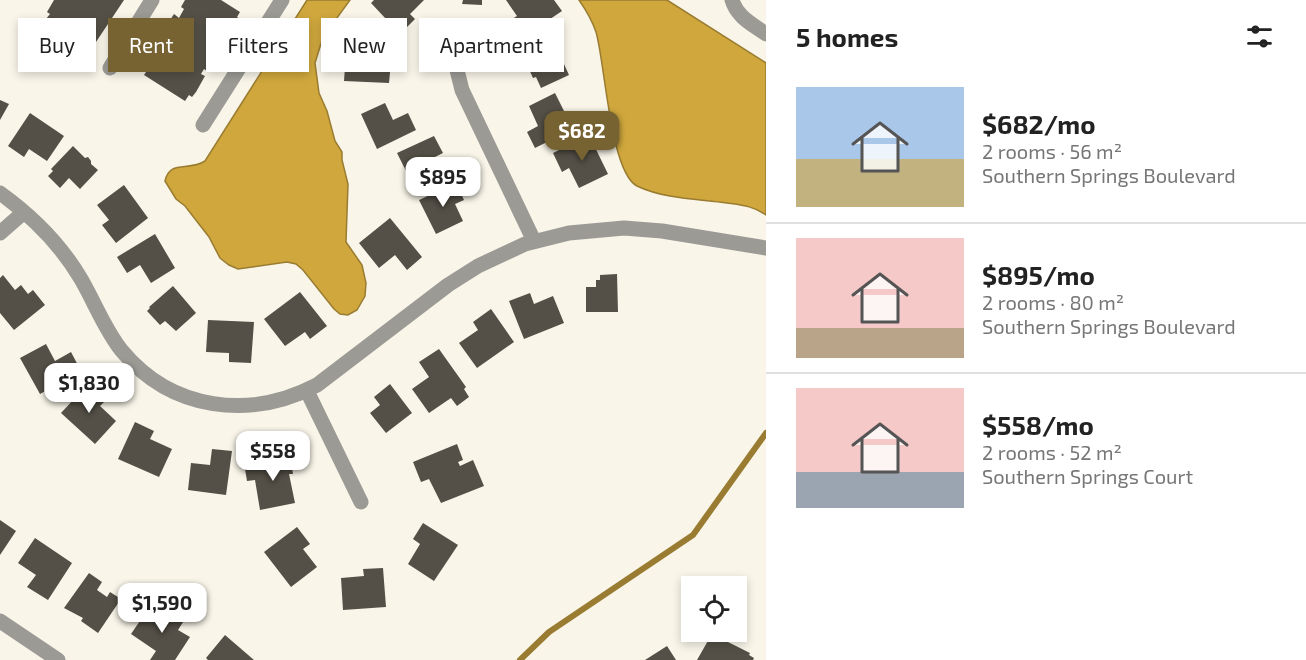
<!DOCTYPE html>
<meta charset="utf-8">
<style>
:root{--surface:#fff;--page:#f2f2f2;--text:#222;--muted:#767676;--line:#e0e0e0;--accent:#776332}
body{margin:0;font-family:"Exo 2",sans-serif;background:var(--page);color:var(--text);height:100vh;display:flex;flex-direction:column;font-size:22px;white-space:nowrap}
*{box-sizing:border-box;margin:0}
p{font-size:20px;color:var(--muted)}
.icon{flex:none;width:33px;height:33px;fill:none;stroke:currentColor;stroke-width:2;stroke-linecap:round;stroke-linejoin:round}
.map{position:relative;flex:1;overflow:hidden}
.side{display:flex;flex-direction:column;background:var(--surface);width:540px}
.side>*{flex:none}
.guide{position:absolute;left:18px;top:18px;width:570px;height:54px;display:flex;gap:12px}
.controls{position:absolute;left:681px;top:576px;display:grid;gap:12px}
.controls a{display:grid;place-items:center;width:66px;height:66px;border-radius:0px;background:var(--surface);box-shadow:0 3px 9px #0003;font-size:30px}
.price{position:absolute;translate:-50% -51px;padding:0 14px;border-radius:12px;background:#fff;color:#222;font-size:20px;line-height:39px;filter:drop-shadow(0 2px 3px #0008)}
.price::after{content:'';position:absolute;left:50%;top:36px;width:18px;height:14px;margin-left:-9px;background:inherit;clip-path:polygon(0 0,100% 0,50% 100%)}
.price.selected{background:var(--accent);color:#fff}
ul{padding:0;list-style:none}
li{display:flex;align-items:center;gap:18px;height:150px;padding:0 30px}
li+li{border-top:2px solid var(--line)}
li span{display:grid;place-items:center;flex:none;width:168px;height:120px;border-radius:0px;color:#555}
li>.icon{margin-inline-start:auto}
span .icon{width:72px;height:72px;fill:#fffc;stroke-width:1}
li b{font-size:26px}
h2{display:flex;justify-content:space-between;align-items:center;height:72px;padding:0 30px;font-size:26px}
.chip{padding:0 21px;border-radius:0px;background:var(--surface);box-shadow:0 3px 9px #0003;font-size:21px;line-height:54px}
.chip.selected{background:var(--accent);color:#fff}
main{display:flex;flex:1;min-height:0}
.map>svg:first-child{display:block}
</style>
<main>
<div class="map">
<svg width="766" height="660" viewBox="0 0 766 660">
<rect width="100%" height="100%" fill="#f9f5e9"/>
<path fill="#cfa73d" stroke="#997c31" stroke-width="1.5" d="M307,0h43l-27,37 -8,26 4,30 8,18 8,30 7,11v8l6,24 -2,58 16,23 4,18 -1,13 -8,14 -9,5 -8,-1 -6,-5 -31,-39 -7,-6 -9,-2 -49,7 -9,-4 -9,-7 -11,-21 -24,-31 -9,-7 -11,-18c5,-22 23,-9 40,-20z
M579,0h88l99,63v152c-12,-9 -25,-10 -39,-12 -29,-4 -63,-4 -90,-17 -27,-14 -32,-124 -41,-154 -4,-12 -10,-22 -17,-32z"/>
<g fill="none" stroke-linecap="round" stroke-linejoin="round">
<path stroke="#997c31" stroke-width="6" d="M520,660l29,-28 144,-97 73,-102"/>
</g>
<path fill="#545047" d="M54,0h70l-28,42 -4,-2 -4,5 -42,-26 4,-5 -3,-2z
M185,0h36l19,12 -3,5 3,2 -12,20 -4,-2 -2,4 3,2 -4,5 3,2 -11,17 -2,-1 -4,5 -3,-2 -3,5 4,2 -9,16 -4,5 -3,-2 -4,6 -41,-26 4,-6 -4,-3 14,-21 2,2 6,-9 -5,-4 13,-20 5,4 5,-9 -3,-2z
M374,0h50l-14,14 5,5 -15,15 -29,-31z
M463,0h19v5l-20,-1z
M506,0h48l8,11 -46,31 -12,-18 13,-8z
M347,38l27,1 -1,22 18,1 -2,21 -45,-2z
M552,38l17,37 -28,13 -5,-11 -3,1 -12,-26z
M555,93l18,36 -38,19 -8,-16 11,-6 -9,-20z
M0,100l9,4 -9,16z
M385,103l8,17 15,-7 8,17 -39,19 -16,-35z
M30,113l34,23 -17,25 -18,-12 -5,8 -16,-11z
M589,135l19,39 -29,14 -10,-20 -7,4 -9,-19z
M434,136l9,17 -10,5 8,16 -27,13 -17,-34z
M73,146l12,12 3,-1 3,4v3l7,6 -18,19 -11,-11 -9,10 -12,-12 5,-5 -2,-2z
M456,183l8,17 -9,4 8,17 -27,13 -17,-34z
M124,185l24,33 -32,25 -14,-18 7,-5 -12,-15z
M390,218l32,39 -15,13 -12,-15 -16,13 -20,-25z
M155,234l20,34 -24,15 -11,-18 -13,8 -10,-16z
M617,274l1,38h-32v-25h10v-7h4v-5z
M3,275l12,15 6,-5 7,9 5,-4 12,15 -31,25 -14,-17v-35z
M173,286l23,27 -20,18 -11,-10 -5,4 -13,-14 3,-3 -1,-1z
M300,292l27,34 -17,13 -5,-7 -20,14 -21,-27z
M530,293l4,11 19,-8 11,27 -40,16 -15,-38z
M491,309l23,33 -37,26 -18,-25 19,-13 -5,-8z
M208,320l46,2 -3,41 -22,-1v-9l-23,-1z
M46,344l9,17 16,-9 10,19 -41,23 -20,-36z
M439,349l27,38 -2,2 5,8 -12,9 -6,-8 -22,15 -17,-24 17,-12 -10,-15z
M89,383l18,16 -7,7 16,15 -21,23 -34,-31z
M390,384l22,29 -26,20 -16,-20 10,-8 -6,-8z
M135,422l19,9 -4,8 22,10 -13,28 -41,-18z
M457,444l6,16 -5,2 2,4 13,-6 11,26 -43,17 -12,-24 -8,3 -8,-20z
M212,449l20,2 -6,44 -38,-5 3,-27 19,2z
M290,456l3,18h-4l6,29 -35,7 -5,-30 -8,1 -2,-12 7,-1v-4z
M0,520l16,11 -16,24z
M423,523l35,22 -24,36 -26,-17 12,-20 -7,-5z
M297,527l13,17 -7,5 14,18 -26,20 -27,-35z
M35,538l37,25 -24,37 -21,-13 9,-12 -18,-12z
M383,568l3,39 -43,3 -2,-32 23,-2 -1,-7z
M89,573l13,9 -5,8 10,7 3,-5 11,7 -23,34 -17,-12 2,-3 -19,-10z
M169,608l16,11 -7,11 12,7 -15,23h-25l6,-9 -25,-17 17,-25 14,9z
M713,632h21l-6,10 22,11 -1,2 5,3 -1,2h-56z
M225,635l29,25h-46l-2,-2z
M667,646l9,14h-31z"/>
<g fill="none" stroke-linecap="round" stroke-linejoin="round">
<path stroke="#9c9a95" stroke-width="15" d="M732,0c5,17 20,24 34,34
M456,66l6,24 72,151
M110,68l42,-68
M203,125l79,-125
M0,193c32,23 61,52 81,86 14,24 24,51 41,72 50,60 128,69 195,34l131,-100 30,-19 47,-22 44,-11 55,-5 38,3 104,17
M0,233l24,-21
M307,391l54,111
M0,621l58,39"/>
</g>
</svg>
<div class="controls">
<a><svg class="icon" aria-label="locate" viewBox="0 0 24 24"><circle cx="12" cy="12" r="6"/><path d="M12 2v4M12 18v4M2 12h4M18 12h4"/></svg></a>
</div>
<b class="price selected" style="left:582px;top:162px">$682</b>
<b class="price" style="left:443px;top:208px">$895</b>
<b class="price" style="left:89px;top:414px">$1,830</b>
<b class="price" style="left:273px;top:482px">$558</b>
<b class="price" style="left:162px;top:634px">$1,590</b>
<div class="guide">
<a class="chip">Buy</a>
<a class="chip selected">Rent</a>
<a class="chip">Filters</a>
<a class="chip">New</a>
<a class="chip">Apartment</a>
</div>
</div>
<section class="side">
<h2>5 homes<svg class="icon" aria-label="filters" viewBox="0 0 24 24"><path d="M4 7h16M4 17h16"/><circle cx="9" cy="7" r="2"/><circle cx="15" cy="17" r="2"/></svg></h2>
<ul>
<li><span style="background:linear-gradient(#a9c7e8 60%,#c2b280 0)"><svg class="icon" aria-label="home" viewBox="0 0 24 24"><path d="M3 11l9-7 9 7M6 9v11h12V9"/></svg></span><div><b>$682/mo</b><p>2 rooms · 56 m²</p><p>Southern Springs Boulevard</p></div></li>
<li><span style="background:linear-gradient(#f6c9c9 75%,#b9a48a 0)"><svg class="icon" aria-label="home" viewBox="0 0 24 24"><path d="M3 11l9-7 9 7M6 9v11h12V9"/></svg></span><div><b>$895/mo</b><p>2 rooms · 80 m²</p><p>Southern Springs Boulevard</p></div></li>
<li><span style="background:linear-gradient(#f6c9c9 70%,#9aa5b1 0)"><svg class="icon" aria-label="home" viewBox="0 0 24 24"><path d="M3 11l9-7 9 7M6 9v11h12V9"/></svg></span><div><b>$558/mo</b><p>2 rooms · 52 m²</p><p>Southern Springs Court</p></div></li>
</ul>
</section>
</main>
